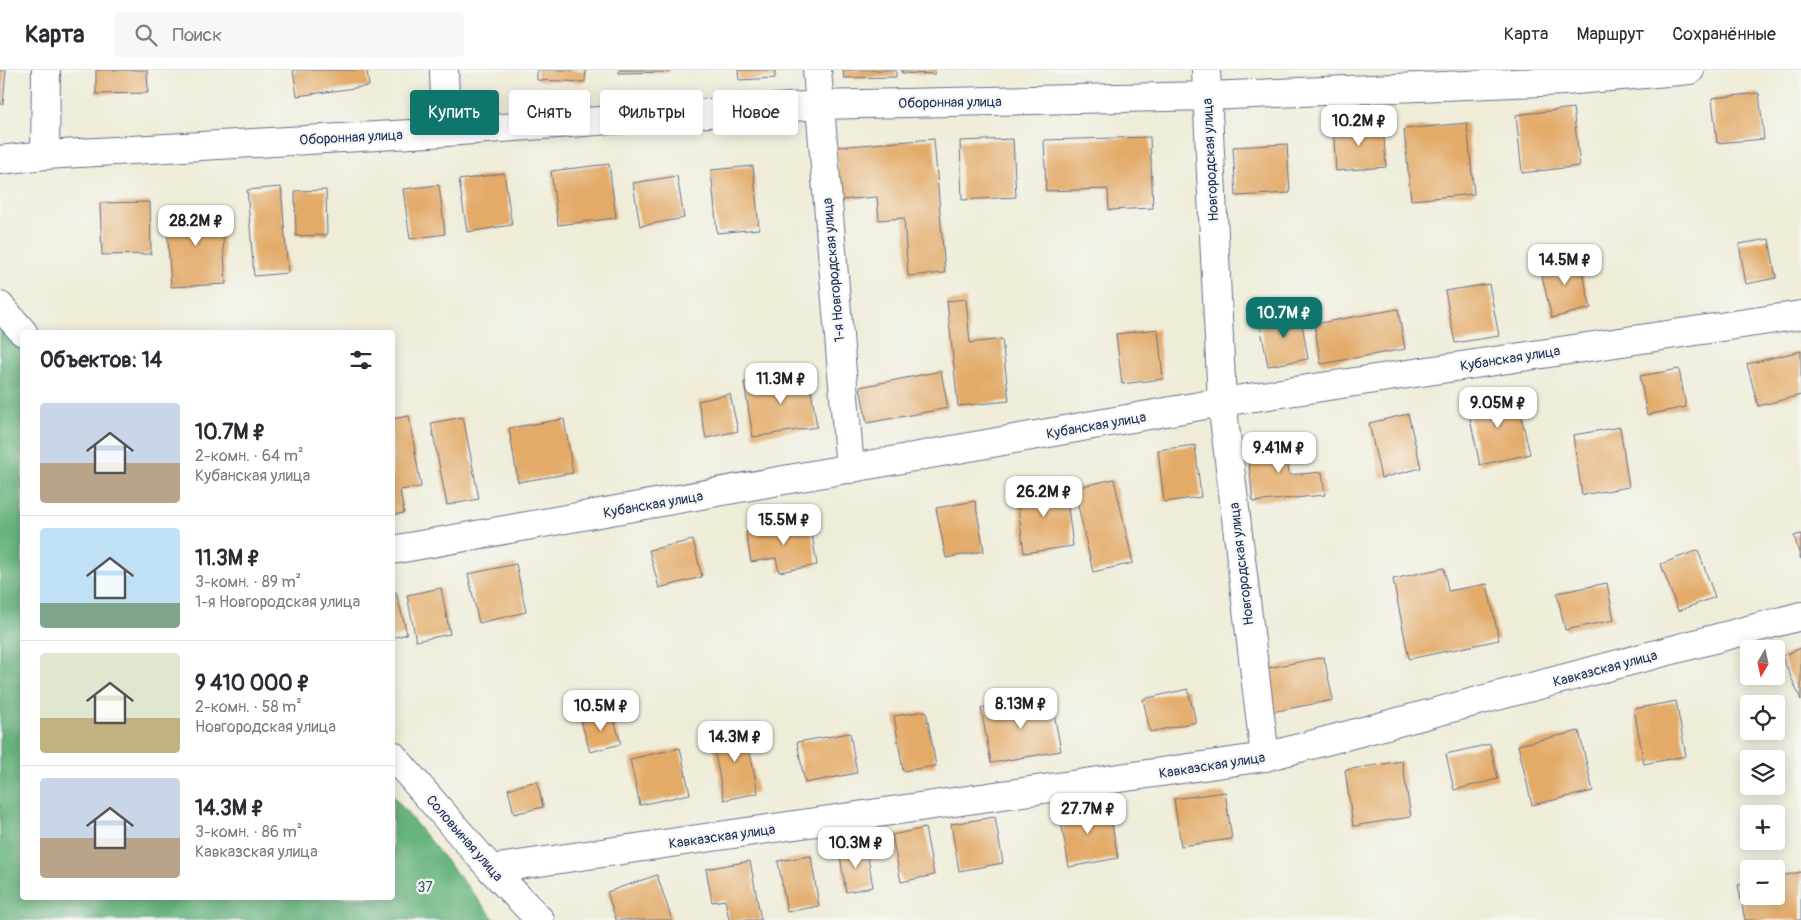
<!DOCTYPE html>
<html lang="ru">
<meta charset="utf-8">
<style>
:root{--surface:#fff;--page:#f7f7f7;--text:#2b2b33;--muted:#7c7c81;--line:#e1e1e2;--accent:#0f766e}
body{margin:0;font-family:Pangolin,sans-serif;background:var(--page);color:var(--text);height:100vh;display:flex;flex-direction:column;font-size:19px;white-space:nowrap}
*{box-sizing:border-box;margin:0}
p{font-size:16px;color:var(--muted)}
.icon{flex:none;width:28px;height:28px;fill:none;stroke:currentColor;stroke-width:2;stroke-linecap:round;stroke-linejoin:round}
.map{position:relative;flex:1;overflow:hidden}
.sheet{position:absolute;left:20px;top:260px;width:375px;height:570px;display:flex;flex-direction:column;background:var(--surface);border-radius:5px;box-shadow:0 2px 12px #0003}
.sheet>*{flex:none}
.top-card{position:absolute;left:410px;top:20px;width:475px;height:45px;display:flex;gap:10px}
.needle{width:32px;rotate:189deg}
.tools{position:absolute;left:1740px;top:570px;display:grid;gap:10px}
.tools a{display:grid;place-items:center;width:45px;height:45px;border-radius:5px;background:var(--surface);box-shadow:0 2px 12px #0003;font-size:25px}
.price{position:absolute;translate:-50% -42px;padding:0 11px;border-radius:10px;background:#fff;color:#222;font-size:16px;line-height:32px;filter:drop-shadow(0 1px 2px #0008)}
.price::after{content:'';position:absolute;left:50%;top:30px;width:15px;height:11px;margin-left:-8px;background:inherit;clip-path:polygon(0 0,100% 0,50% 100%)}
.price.on{background:var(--accent);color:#fff}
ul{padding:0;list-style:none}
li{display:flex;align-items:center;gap:15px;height:125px;padding:0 20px}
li+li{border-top:1px solid var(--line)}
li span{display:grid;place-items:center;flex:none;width:140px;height:100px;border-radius:5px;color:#555}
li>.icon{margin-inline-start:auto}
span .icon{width:60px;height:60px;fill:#fffc;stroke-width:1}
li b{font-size:21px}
h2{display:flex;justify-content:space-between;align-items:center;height:60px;padding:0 20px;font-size:21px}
.pill{padding:0 18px;border-radius:5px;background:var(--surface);box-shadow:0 2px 12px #0003;font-size:18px;line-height:45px}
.pill.on{background:var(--accent);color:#fff}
header{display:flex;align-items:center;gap:30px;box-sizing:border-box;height:70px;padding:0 25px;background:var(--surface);border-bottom:1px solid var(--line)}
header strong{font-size:24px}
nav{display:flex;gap:28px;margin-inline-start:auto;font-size:18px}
.search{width:350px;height:45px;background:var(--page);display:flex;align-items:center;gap:12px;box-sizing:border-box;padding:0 18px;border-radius:5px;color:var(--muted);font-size:19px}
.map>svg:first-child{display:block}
</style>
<header>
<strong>Карта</strong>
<div class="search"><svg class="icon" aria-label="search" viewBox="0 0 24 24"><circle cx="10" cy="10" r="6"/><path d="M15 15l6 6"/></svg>Поиск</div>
<nav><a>Карта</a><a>Маршрут</a><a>Сохранённые</a></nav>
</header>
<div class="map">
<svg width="1801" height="850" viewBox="0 0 1801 850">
<rect width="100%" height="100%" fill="#f6f6f2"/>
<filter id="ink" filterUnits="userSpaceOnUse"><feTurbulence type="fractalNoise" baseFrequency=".02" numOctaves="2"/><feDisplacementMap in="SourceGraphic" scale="10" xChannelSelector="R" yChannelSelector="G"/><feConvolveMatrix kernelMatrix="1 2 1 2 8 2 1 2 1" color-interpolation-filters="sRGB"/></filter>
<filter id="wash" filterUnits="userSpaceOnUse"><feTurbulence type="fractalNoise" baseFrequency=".0096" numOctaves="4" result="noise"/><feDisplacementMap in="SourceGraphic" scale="20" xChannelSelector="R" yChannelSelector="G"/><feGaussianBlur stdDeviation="1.12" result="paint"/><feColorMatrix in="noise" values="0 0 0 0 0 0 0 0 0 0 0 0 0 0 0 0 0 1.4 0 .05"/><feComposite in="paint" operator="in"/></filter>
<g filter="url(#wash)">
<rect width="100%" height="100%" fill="#efecd8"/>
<path fill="#67b47e" stroke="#41726e" d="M0,251l22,27v550h370l1,-102 102,124h-495z"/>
<g id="blocks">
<path fill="#e3aa68" d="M0,0h6l-3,34h-3z
M96,0h51l1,23 -52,1z
M293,0h74l2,16 -72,10z
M537,0h49l-1,12 -48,-2z
M619,0h51v2l-51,1z
M738,0h37v8l-36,2z
M843,0h53v7l-52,1z
M902,0h33v4l-33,-1z
M1759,23l5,46 -47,4 -5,-45z
M1573,38l7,58 -58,7 -6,-58z
M1383,53l3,44 -50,4 -3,-45z
M1467,53l7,71 -63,6 -7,-71z
M1150,67l3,71 -44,2 -1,-21 -62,2 -2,-51z
M934,69l11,134 -37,3 -4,-58 -25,2 -2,-23 -37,3 -4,-53z
M1013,69l3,58 -54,3 -2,-59z
M1287,74l3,49 -54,3 -3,-49z
M609,94l7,54 -58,7 -7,-54z
M753,96l6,63 -42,4 -6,-63z
M504,103l8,52 -45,7 -8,-52z
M677,106l7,42 -44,8 -7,-43z
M439,115l6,49 -35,5 -7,-50z
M281,117l7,86 -34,3 -7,-86z
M326,120l1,45 -31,1 -1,-45z
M150,132l1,52 -49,1 -2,-52z
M221,137l5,77 -55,3 -5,-77z
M1769,169l7,39 -30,6 -7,-40z
M1578,185l13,53 -39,10 -13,-54z
M1489,214l10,52 -44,7 -10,-52z
M966,229l4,44 32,-4 7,62 -51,5 -11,-105z
M1398,239l7,40 -84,15 -7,-40z
M1300,242l8,47 -40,7 -9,-46z
M1158,259l5,50 -41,5 -6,-50z
M1801,281v44l-43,11 -11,-42z
M1679,299l7,38 -39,8 -7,-39z
M941,301l7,37 -81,15 -7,-36z
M808,302l9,55 -64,10 -9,-55z
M1516,323l14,61 -50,11 -13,-60z
M730,324l8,37 -32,7 -8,-37z
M1408,344l13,54 -40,10 -12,-55z
M409,346l12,71 -21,3 4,23 -12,2v-96z
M463,347l16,82 -32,6 -16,-82z
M564,349l9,54 -55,9 -9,-54z
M1620,357l9,60 -47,8 -9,-60z
M1285,369l4,36 33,-3 3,23 -72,7 -6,-59z
M1195,375l6,52 -37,5 -6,-52z
M1114,409l19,84 -40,9 -19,-84z
M1065,414l8,62 -49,7 -8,-63z
M975,431l9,50 -38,7 -10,-50z
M810,451l7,44 -38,7 -3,-14 -25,4 -5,-30z
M1801,464v25l-7,-23z
M693,470l9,37 -43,11 -10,-38z
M1698,480l17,47 -37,14 -17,-47z
M516,494l10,48 -47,11 -11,-49z
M1444,498l4,23 39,-7 12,56 -90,19 -16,-80z
M1607,513l7,37 -49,10 -8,-37z
M441,518l9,46 -34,7 -9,-46z
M396,522l11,42 -15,4v-45z
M1801,578v52l-19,-44z
M1324,587l9,43 -61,12 -9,-43z
M1188,619l8,33 -46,10 -7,-33z
M1051,627l10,54 -70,12 -10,-55z
M1676,631l10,55 -42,8 -10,-55z
M926,641l10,55 -33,5 -9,-55z
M612,643l9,31 -31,8 -9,-31z
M745,656l13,67 -34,7 -13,-67z
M1579,661l14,60 -61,14 -14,-60z
M850,663l7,40 -52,10 -8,-41z
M1490,674l8,35 -44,11 -8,-36z
M680,678l10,46 -50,11 -10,-46z
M1402,691l9,56 -58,9 -8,-56z
M537,711l6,26 -29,7 -6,-25z
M1225,722l7,47 -51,7 -7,-47z
M1108,733l10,55 -49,9 -10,-56z
M995,747l8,46 -44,8 -8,-47z
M925,758l9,47 -33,7 -9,-47z
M866,776l7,41 -27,5 -7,-42z
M811,786l8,50 -32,6 -9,-51z
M750,791l11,59h-32l-4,-20 -13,2 -6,-33z
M1801,802v48h-56l-7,-35 11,-2v13h27v-19z
M657,805l15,45h-56l-9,-28z"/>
</g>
</g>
<g filter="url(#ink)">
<use href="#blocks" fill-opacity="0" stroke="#657189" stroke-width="1"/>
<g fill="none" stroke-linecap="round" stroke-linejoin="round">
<defs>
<path id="minor" d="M444,0l2,62
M817,0l33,399
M1206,0l16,332 43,355
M45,85l1,-85
M0,90l45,-5 401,-23 373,-27 388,-9 357,-15 126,-11
M0,236l23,26
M392,480l830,-148 579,-87
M392,685l99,114 49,51
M491,799l774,-112 536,-141"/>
</defs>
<use href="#minor" stroke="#657189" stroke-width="30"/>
<use href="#minor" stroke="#fff" stroke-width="28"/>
</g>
</g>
<g text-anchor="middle" stroke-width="4.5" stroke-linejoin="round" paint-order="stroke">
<g font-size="14" fill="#1b2f5e" stroke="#f6f6f2">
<text transform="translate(950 32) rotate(-1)" y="5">Оборонная улица</text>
<text transform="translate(351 67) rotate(-3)" y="5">Оборонная улица</text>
<text transform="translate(1210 90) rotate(-93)" y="5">Новгородская улица</text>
<text transform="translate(833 200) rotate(-95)" y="5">1-я Новгородская улица</text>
<text transform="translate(1510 288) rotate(-9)" y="5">Кубанская улица</text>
<text transform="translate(1096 355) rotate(-10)" y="5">Кубанская улица</text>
<text transform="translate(653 434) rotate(-10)" y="5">Кубанская улица</text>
<text transform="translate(1241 494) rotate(-97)" y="5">Новгородская улица</text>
<text transform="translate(1605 598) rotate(-15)" y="5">Кавказская улица</text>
<text transform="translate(1212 695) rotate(-9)" y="5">Кавказская улица</text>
<text transform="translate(722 766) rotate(-8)" y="5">Кавказская улица</text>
<text transform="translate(465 768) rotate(49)" y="5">Соловьиная улица</text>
</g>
<g font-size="14" fill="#34586c" stroke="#f6f6f2">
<text x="425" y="822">37</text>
</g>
</g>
</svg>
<div class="tools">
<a><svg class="needle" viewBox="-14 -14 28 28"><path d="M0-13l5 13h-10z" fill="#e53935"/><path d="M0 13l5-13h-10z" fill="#7c7c81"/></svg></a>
<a><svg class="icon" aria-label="locate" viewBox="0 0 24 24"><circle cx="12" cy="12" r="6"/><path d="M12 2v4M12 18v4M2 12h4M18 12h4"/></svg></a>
<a><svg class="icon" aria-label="layers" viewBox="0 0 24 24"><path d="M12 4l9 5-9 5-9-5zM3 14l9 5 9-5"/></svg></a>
<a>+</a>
<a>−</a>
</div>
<b class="price" style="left:1359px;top:77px">10.2M ₽</b>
<b class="price" style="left:196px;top:177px">28.2M ₽</b>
<b class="price" style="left:1565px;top:216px">14.5M ₽</b>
<b class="price on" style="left:1284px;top:269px">10.7M ₽</b>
<b class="price" style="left:781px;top:335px">11.3M ₽</b>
<b class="price" style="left:1498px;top:359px">9.05M ₽</b>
<b class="price" style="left:1279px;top:404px">9.41M ₽</b>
<b class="price" style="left:1044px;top:448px">26.2M ₽</b>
<b class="price" style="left:784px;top:476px">15.5M ₽</b>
<b class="price" style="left:1021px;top:660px">8.13M ₽</b>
<b class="price" style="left:601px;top:662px">10.5M ₽</b>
<b class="price" style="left:735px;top:693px">14.3M ₽</b>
<b class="price" style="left:1088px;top:765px">27.7M ₽</b>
<b class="price" style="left:856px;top:799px">10.3M ₽</b>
<div class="top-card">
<a class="pill on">Купить</a>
<a class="pill">Снять</a>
<a class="pill">Фильтры</a>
<a class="pill">Новое</a>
</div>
<section class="sheet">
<h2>Объектов: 14<svg class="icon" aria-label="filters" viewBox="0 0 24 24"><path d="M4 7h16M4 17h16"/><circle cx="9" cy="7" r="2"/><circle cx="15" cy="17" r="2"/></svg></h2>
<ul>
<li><span style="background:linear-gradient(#c9d6e8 60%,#b9a48a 0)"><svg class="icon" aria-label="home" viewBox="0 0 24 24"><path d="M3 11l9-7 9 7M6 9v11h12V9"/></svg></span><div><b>10.7M ₽</b><p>2-комн. · 64 m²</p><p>Кубанская улица</p></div></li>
<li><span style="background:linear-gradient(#bfe0f5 75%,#7fa58c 0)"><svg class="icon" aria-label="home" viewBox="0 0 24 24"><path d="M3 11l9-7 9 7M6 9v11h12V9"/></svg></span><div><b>11.3M ₽</b><p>3-комн. · 89 m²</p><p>1-я Новгородская улица</p></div></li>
<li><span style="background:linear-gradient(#dfe7d0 65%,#c2b280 0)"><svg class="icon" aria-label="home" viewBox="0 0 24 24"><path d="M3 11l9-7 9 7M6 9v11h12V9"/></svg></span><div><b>9 410 000 ₽</b><p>2-комн. · 58 m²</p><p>Новгородская улица</p></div></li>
<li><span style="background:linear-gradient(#c9d6e8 60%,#b9a48a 0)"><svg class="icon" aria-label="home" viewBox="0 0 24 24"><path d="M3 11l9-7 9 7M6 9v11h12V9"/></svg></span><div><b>14.3M ₽</b><p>3-комн. · 86 m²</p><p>Кавказская улица</p></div></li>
</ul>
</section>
</div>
